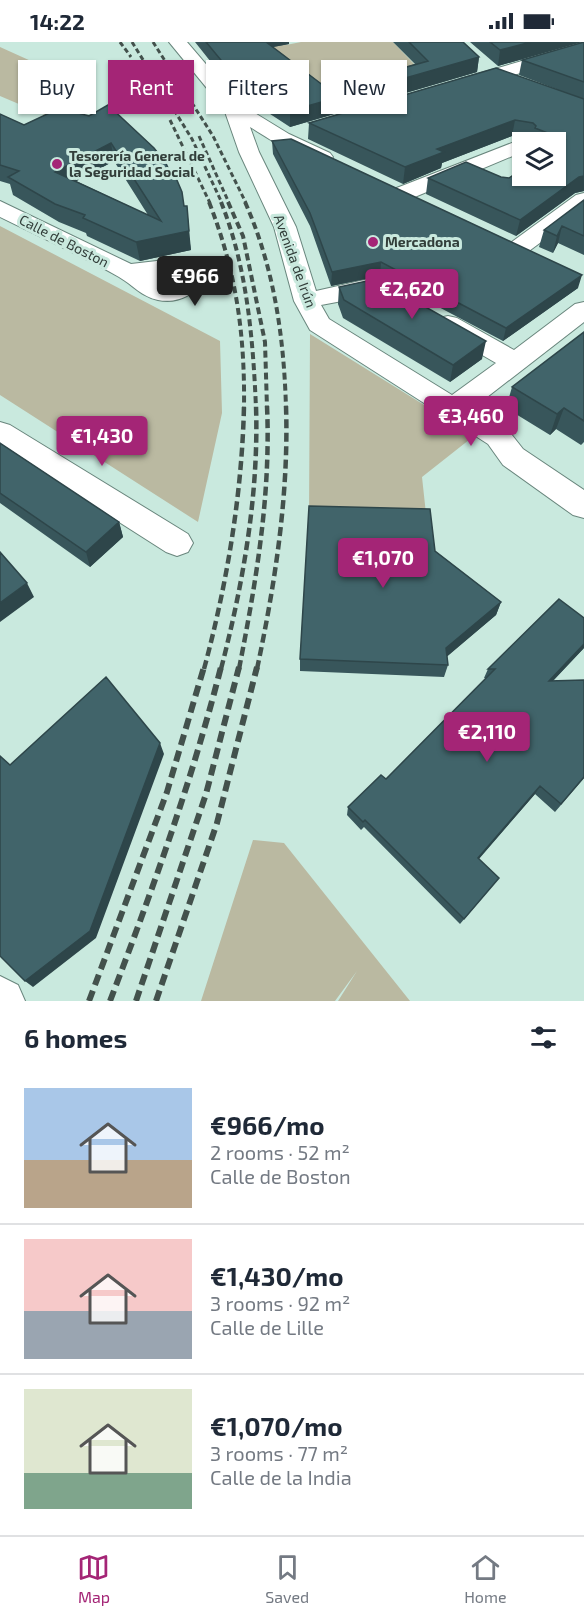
<!DOCTYPE html>
<meta charset="utf-8">
<style>
:root{--surface:#fff;--page:#f2f2f3;--text:#1f2937;--muted:#747a83;--line:#e0e1e3;--accent:#a42576}
body{margin:0;font-family:"Exo 2",sans-serif;background:var(--page);color:var(--text);height:100vh;display:flex;flex-direction:column;font-size:22px;white-space:nowrap}
*{box-sizing:border-box;margin:0}
p{font-size:20px;color:var(--muted)}
.icon{flex:none;width:33px;height:33px;fill:none;stroke:currentColor;stroke-width:2;stroke-linecap:round;stroke-linejoin:round}
.map{position:relative;height:959px;overflow:hidden}
.drawer{display:flex;flex-direction:column;background:var(--surface);flex:1}
.drawer>*{flex:none}
.top-card{position:absolute;left:18px;top:18px;width:549px;height:54px;display:flex;gap:12px}
.tools{position:absolute;left:512px;top:90px;display:grid;gap:12px}
.tools a{display:grid;place-items:center;width:54px;height:54px;border-radius:0px;background:var(--surface);box-shadow:0 2px 4px #0004;font-size:30px}
.price{position:absolute;translate:-50% -51px;padding:0 14px;border-radius:6px;background:var(--accent);color:#fff;font-size:20px;line-height:39px;filter:drop-shadow(0 2px 3px #0008)}
.price::after{content:'';position:absolute;left:50%;top:36px;width:18px;height:14px;margin-left:-9px;background:inherit;clip-path:polygon(0 0,100% 0,50% 100%)}
.price.active{background:#222;color:#fff}
ul{padding:0;list-style:none}
li{display:flex;align-items:center;gap:18px;height:150px;padding:0 24px}
li+li{border-top:2px solid var(--line)}
li span{display:grid;place-items:center;flex:none;width:168px;height:120px;border-radius:0px;color:#555}
li>.icon{margin-inline-start:auto}
span .icon{width:72px;height:72px;fill:#fffc;stroke-width:1}
li b{font-size:26px}
h2{display:flex;justify-content:space-between;align-items:center;height:72px;padding:0 24px;font-size:26px}
.pill{padding:0 21px;border-radius:0px;background:var(--surface);box-shadow:0 2px 4px #0004;font-size:21px;line-height:54px}
.pill.active{background:var(--accent);color:#fff}
.status{display:flex;justify-content:space-between;align-items:center;height:42px;padding:0 30px;background:var(--surface);direction:ltr}
.status svg{height:16px;fill:currentColor}
.tab-bar{display:flex;justify-content:space-around;align-items:center;height:84px;border-top:2px solid var(--line);background:var(--surface);font-size:16px;color:var(--muted)}
.tab-bar a{display:grid;justify-items:center;gap:3px}
.tab-bar .active{color:var(--accent)}
.map>svg:first-child{display:block}
</style>
<div class="status"><b>14:22</b><svg viewBox="0 0 49 12"><path d="M0 12V9h3v3zM5 12V6h3v6zM10 12V3h3v9zM15 12V0h3v12zM26 1h20v11H26zM47 4h2v5h-2z"/></svg></div>
<div class="map">
<svg width="584" height="959" viewBox="0 0 584 959">
<rect width="100%" height="100%" fill="#c9e9de"/>
<path fill="#bab9a1" d="M256,0l30,3 15,-3h92l24,25 -101,31z
M0,5l62,28 29,19 -44,22 -47,-20z
M0,184l220,115 2,72 -24,109 -198,-127z
M310,292l164,102 -52,41 5,46 -118,-4z
M253,798l31,3 126,158h-72l19,-30 -22,30h-134z"/>
<g fill="none" stroke-linecap="round" stroke-linejoin="round">
<defs>
<path id="minor" d="M169,0h18l53,62 49,30 41,19 3,4 -3,4c-20,6 -62,-23 -80,-34l9,25 37,75 20,64 53,-12 21,3 3,5 -3,5 -69,13 8,14 123,76 44,-32 -57,-33 -4,-6 4,-6 9,-2 9,2 57,32 61,-46 9,-2v20l-111,86 35,22 15,19 61,41v28l-11,-3 -70,-50 -15,-21 -178,-114 -16,-29 -20,-74 -35,-75 -15,-43z
M584,1v11l-117,35 -7,-2 -2,-4 2,-4z
M522,97l8,3h-8v10l-112,47 -8,2 -8,-2 -3,-5 3,-5z
M584,151v17l-59,44 -8,2 -8,-2 -4,-5 4,-5 67,-49z
M0,159l131,63 43,-5 20,6 8,8c0,21 -25,31 -44,27 -16,-3 -25,-15 -39,-23 -38,-22 -79,-40 -119,-60zM172,231l6,2v5l-9,6h-6l-6,-4 5,-7z
M0,380l10,3 178,109 5,9 -5,9 -11,4 -11,-4 -166,-106z
M0,934l18,9 7,16h-25z"/>
</defs>
<use href="#minor" stroke="#69867d" stroke-width="2"/>
<use href="#minor" fill="#fff" fill-rule="evenodd"/>
<path stroke="#43514c" stroke-width="3" stroke-dasharray="5 3" stroke-linecap="butt" d="M120,0l11,15
M132,0l60,97 30,64
M153,0l60,94 33,67
M170,78l40,83
M199,94l30,67"/>
<path stroke="#43514c" stroke-width="4" stroke-dasharray="7 4" stroke-linecap="butt" d="M209,160c27,69 36,131 35,206
M221,160c26,65 32,136 35,206
M228,160l15,34 22,106 2,66
M245,160c29,65 39,135 41,206"/>
<path stroke="#43514c" stroke-width="4.5" stroke-dasharray="9 4.5" stroke-linecap="butt" d="M204,627c23,-85 38,-175 40,-263
M221,627c22,-85 38,-175 35,-263
M239,627c17,-87 32,-174 28,-263
M257,627c18,-85 32,-175 29,-263"/>
<path stroke="#43514c" stroke-width="6" stroke-dasharray="11 6" stroke-linecap="butt" d="M89,959l78,-209 37,-125
M110,959c42,-110 82,-220 111,-334
M136,959l70,-207 33,-127
M156,959l61,-178 40,-156"/>
</g>
<path fill="#38565b" fill-rule="evenodd" d="M195,0h94v2l-16,3 55,42 87,-25 -22,-22h70l16,15 -2,15 -187,55 -23,-15 -4,-1 -37,-30z
M470,0h112l-84,24z
M584,0v149l-9,2 -59,43 -90,-42 2,-16 73,-1 8,1 46,-2v-34h-24l1,-1 -3,-2 -17,-3 -70,27 -1,5 -38,16 -95,-45 1,-16 247,-34 -37,-14 3,-15z
M60,66l110,64 14,34 7,44 -51,11 -53,-25 -1,-3 -27,-11 -46,-27 -3,-11 -10,-3v-67l24,11zM114,119l34,54 -72,-34z
M272,99l306,147 -75,53 -123,-65 -49,10 -21,-60 -37,-72z
M584,158v55l-26,-12 -5,10 -14,-6 5,-17z
M339,245l143,72 -32,23 -107,-64 -5,-14z
M584,290v110l-3,3 -25,-16 -6,6 -44,-27 6,-21z
M0,401l119,79 4,15 -33,30 -90,-64z
M435,509l66,51 -5,13 -49,41 1,9 -4,12 -144,-6v-12z
M584,606l-31,33 31,97 -29,34 -20,-18 -56,65 15,25 -34,40 -96,-97 -3,3 -14,-15 1,-8 38,-28 100,-101h-2l4,-9z"/>
<path fill="#2e464a" d="M257,0h32v2l-32,6z
M531,0h51l-84,24 2,-16z
M479,15l-2,15 -187,55v-16z
M515,78l-3,16 -70,27 -1,5 -38,16 2,-17 32,-18z
M111,101l3,18 -54,29 -5,-18z
M584,134v15l-9,2 -59,43 4,-16 59,-43z
M187,164l4,44 -51,11 -4,-19z
M562,184l-4,17 -5,10 4,-17z
M381,220l-1,14 -49,10 1,-14z
M582,233l-4,13 -75,53 3,-13z
M486,299l-4,18 -32,23 3,-17z
M564,366l-8,21 -6,6 7,-21z
M119,480l4,15 -33,30 -4,-15z
M27,541l7,14 -34,25v-19z
M501,560l-5,13 -53,45 3,-12z
M584,602v4l-40,42 5,-9z
M160,701l4,11 -68,184 -63,49 -8,-6z
M540,744l-5,8 -61,70 4,-6z"/>
<path fill="#41646a" stroke="#2e464a" stroke-width="1.5" fill-rule="evenodd" d="M206,0h60l62,47 100,-28 -19,-19h54l16,15 -189,54 -23,-15 -5,-1 -37,-30z
M490,0h41l-31,8z
M584,0v40l-62,-22z
M496,26l88,31v77l-5,1 -59,43 -92,-42 38,-16 35,15 8,1 13,-9v7h33v-29l10,-7 -30,-12 1,-2 -3,-3 -18,-3 -78,29 7,3 -39,15 -96,-44z
M108,63l46,43 7,9h2l7,15 3,-1 9,21 2,14h3l2,25 -53,11 -53,-24 2,-3 -30,-11 -47,-27 11,-6 -19,-6v-51l24,11 36,-17 29,8zM111,101l50,78 -106,-49z
M291,97l291,136 -76,53 -125,-66 -49,10 -22,-59 -38,-72z
M584,158v36l-22,-10 -5,10 -13,-6z
M376,237l110,62 -33,24 -109,-65 -5,-13z
M584,290v89l-20,-13 -7,6 -45,-27z
M0,401l119,79 -33,30 -86,-59z
M309,464l121,3 5,42 66,51 -55,46 2,17 -148,-6z
M0,510l27,31 -27,20z
M559,557l25,19v26l-35,37 35,-1v97l-23,27 -21,-18 -62,72 21,20 -35,41 -99,-99 -2,2 -15,-15 33,-32 5,4 109,-110h-7z
M106,635l54,66 -70,188 -65,50 -25,-25v-200l10,9z"/>
<g fill="#a42576" stroke="#c9e9de" stroke-width="2">
<circle cx="57" cy="122" r="6"/>
<circle cx="373" cy="200" r="6"/>
</g>
<g text-anchor="middle" stroke-width="6" stroke-linejoin="round" paint-order="stroke">
<g font-size="14" font-weight="bold" fill="#323e3a" stroke="#c9e9de" text-anchor="start">
<text x="69" y="119">Tesorería General de<tspan x="69" dy="16">la Seguridad Social</tspan></text>
<text x="385" y="205">Mercadona</text>
</g>
<g font-size="14" fill="#323e3a" stroke="#c9e9de">
<text transform="translate(64 199) rotate(27)" y="5">Calle de Boston</text>
<text transform="translate(295 219) rotate(70)" y="5">Avenida de Irún</text>
</g>
</g>
</svg>
<div class="tools">
<a><svg class="icon" aria-label="layers" viewBox="0 0 24 24"><path d="M12 4l9 5-9 5-9-5zM3 14l9 5 9-5"/></svg></a>
</div>
<b class="price active" style="left:195px;top:265px">€966</b>
<b class="price" style="left:412px;top:278px">€2,620</b>
<b class="price" style="left:471px;top:405px">€3,460</b>
<b class="price" style="left:102px;top:425px">€1,430</b>
<b class="price" style="left:383px;top:547px">€1,070</b>
<b class="price" style="left:487px;top:721px">€2,110</b>
<div class="top-card">
<a class="pill">Buy</a>
<a class="pill active">Rent</a>
<a class="pill">Filters</a>
<a class="pill">New</a>
</div>
</div>
<section class="drawer">
<h2>6 homes<svg class="icon" aria-label="filters" viewBox="0 0 24 24"><path d="M4 7h16M4 17h16"/><circle cx="9" cy="7" r="2"/><circle cx="15" cy="17" r="2"/></svg></h2>
<ul>
<li><span style="background:linear-gradient(#a9c7e8 60%,#b9a48a 0)"><svg class="icon" aria-label="home" viewBox="0 0 24 24"><path d="M3 11l9-7 9 7M6 9v11h12V9"/></svg></span><div><b>€966/mo</b><p>2 rooms · 52 m²</p><p>Calle de Boston</p></div></li>
<li><span style="background:linear-gradient(#f6c9c9 60%,#9aa5b1 0)"><svg class="icon" aria-label="home" viewBox="0 0 24 24"><path d="M3 11l9-7 9 7M6 9v11h12V9"/></svg></span><div><b>€1,430/mo</b><p>3 rooms · 92 m²</p><p>Calle de Lille</p></div></li>
<li><span style="background:linear-gradient(#dfe7d0 70%,#7fa58c 0)"><svg class="icon" aria-label="home" viewBox="0 0 24 24"><path d="M3 11l9-7 9 7M6 9v11h12V9"/></svg></span><div><b>€1,070/mo</b><p>3 rooms · 77 m²</p><p>Calle de la India</p></div></li>
</ul>
</section>
<nav class="tab-bar">
<a class="active"><svg class="icon" aria-label="map" viewBox="0 0 24 24"><path d="M3 6l6-2 6 2 6-2v14l-6 2-6-2-6 2zM9 4v14M15 6v14"/></svg>Map</a>
<a><svg class="icon" aria-label="saved" viewBox="0 0 24 24"><path d="M7 4h10v16l-5-4-5 4z"/></svg>Saved</a>
<a><svg class="icon" aria-label="home" viewBox="0 0 24 24"><path d="M3 11l9-7 9 7M6 9v11h12V9"/></svg>Home</a>
</nav>
